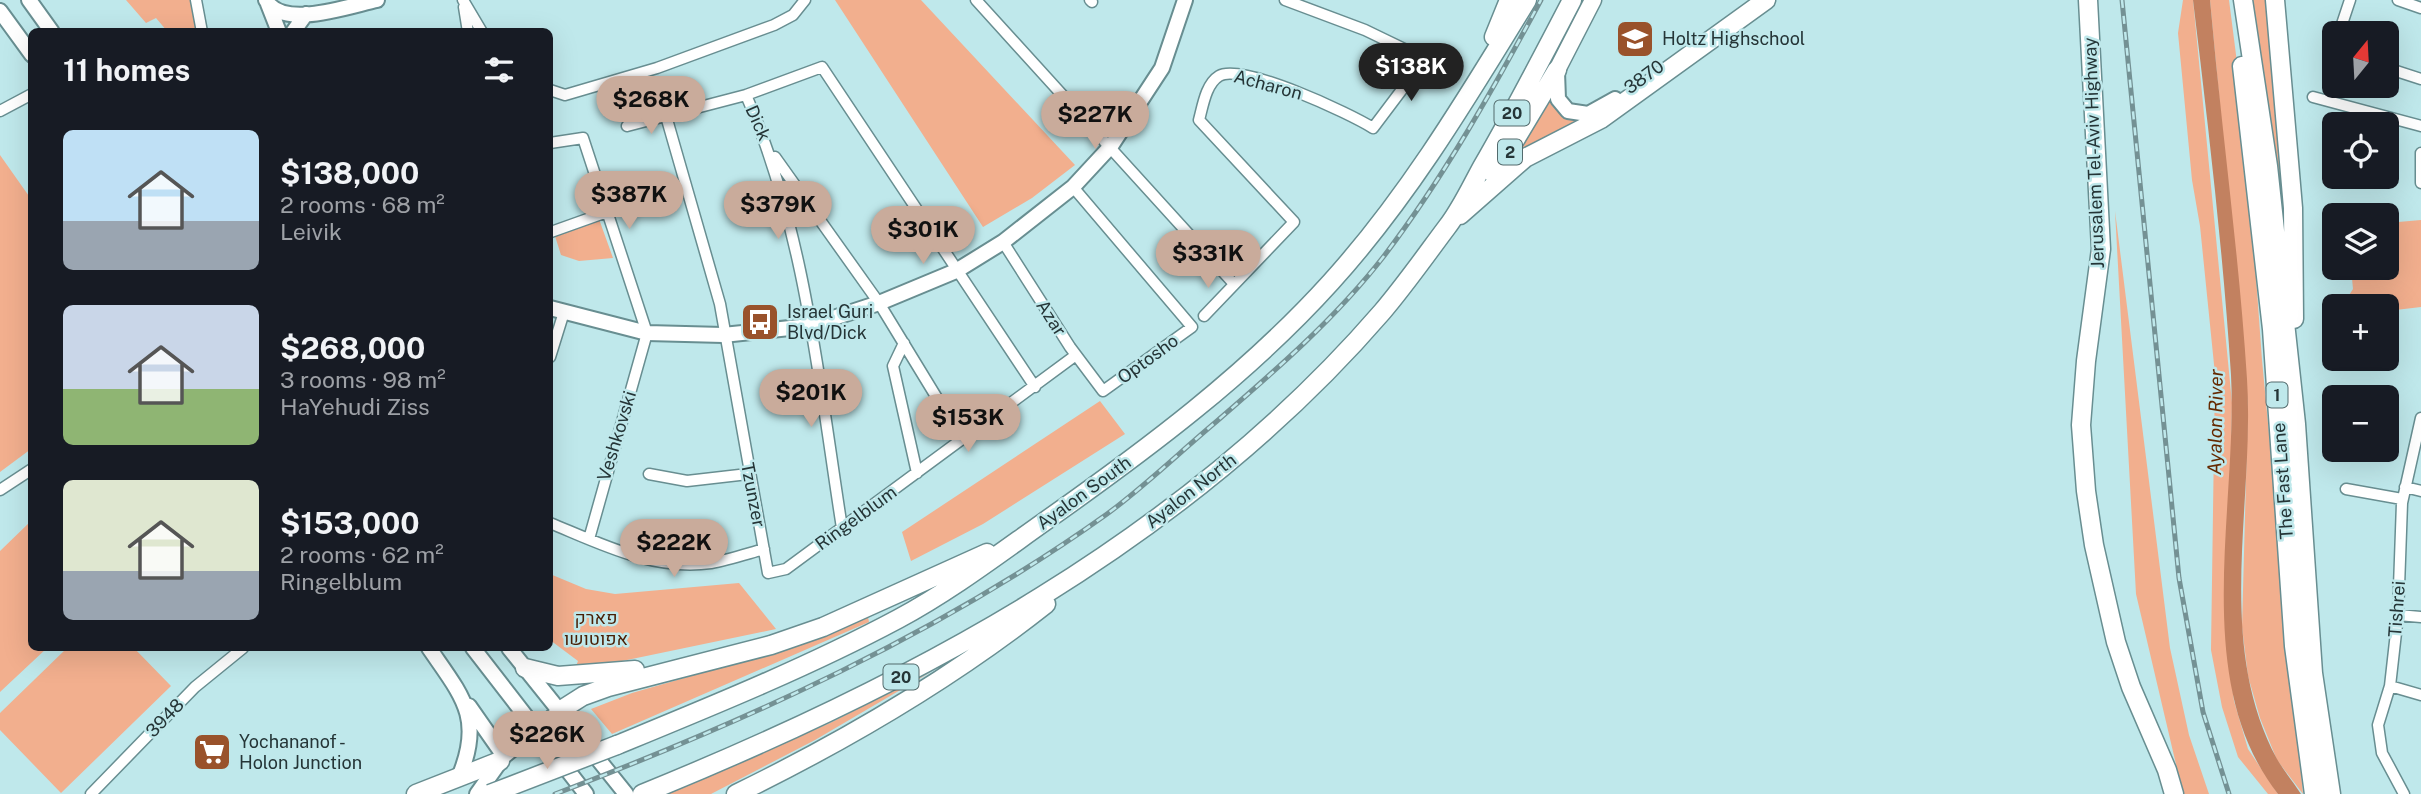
<!DOCTYPE html>
<meta charset="utf-8">
<style>
:root{--surface:#171b24;--page:#20242c;--text:#f1f3f6;--muted:#9ea1a6;--accent:#c9ab9b}
body{margin:0;font-family:"Public Sans",Heebo,sans-serif;background:var(--page);color:var(--text);height:100vh;display:flex;flex-direction:column;font-size:26px;white-space:nowrap}
*{box-sizing:border-box;margin:0}
p{font-size:23px;color:var(--muted)}
.icon{flex:none;width:38px;height:38px;fill:none;stroke:currentColor;stroke-width:2;stroke-linecap:round;stroke-linejoin:round}
.map{position:relative;flex:1;overflow:hidden}
.panel{position:absolute;left:28px;top:28px;width:525px;height:623px;display:flex;flex-direction:column;background:var(--surface);border-radius:10px;box-shadow:0 7px 28px #0002}
.panel>*{flex:none}
.needle{width:46px;rotate:18deg}
.fabs{position:absolute;left:2322px;top:21px;display:grid;gap:14px}
.fabs a{display:grid;place-items:center;width:77px;height:77px;border-radius:10px;background:var(--surface);box-shadow:0 7px 28px #0002;font-size:35px}
.price{position:absolute;translate:-50% -60px;padding:0 16px;border-radius:24px;background:var(--accent);color:#111;font-size:23px;line-height:46px;filter:drop-shadow(0 2px 4px #0008)}
.price::after{content:'';position:absolute;left:50%;top:42px;width:21px;height:16px;margin-left:-10px;background:inherit;clip-path:polygon(0 0,100% 0,50% 100%)}
.price.current{background:#222;color:#fff}
ul{padding:0;list-style:none}
li{display:flex;align-items:center;gap:21px;height:175px;padding:0 35px}
li span{display:grid;place-items:center;flex:none;width:196px;height:140px;border-radius:10px;color:#555}
li>.icon{margin-inline-start:auto}
span .icon{width:84px;height:84px;fill:#fffc;stroke-width:1}
li b{font-size:30px}
h2{display:flex;justify-content:space-between;align-items:center;height:84px;padding:0 35px;font-size:30px}
.map>svg:first-child{display:block}
</style>
<div class="map">
<svg width="2421" height="794" viewBox="0 0 2421 794">
<rect width="100%" height="100%" fill="#bfe8eb"/>
<path fill="#f2af8e" d="M126,0h64l7,31h-30l-11,-13 -10,5z
M835,0h86l154,165 -43,33 -49,29z
M2183,0h10l39,403 -5,245 7,53 14,48 30,45h-10l-30,-37 -16,-50 -11,-57 4,-276 -15,-148 -8,-46 -14,-147z
M2210,0h19l16,125 17,235 41,434 -26,-34 -17,-42 -12,-42 -6,-49 6,-222z
M2251,0h17l20,266z
M1551,90l28,29 -23,16 -37,16z
M0,155l31,44v250l-31,23z
M2115,211l55,437 19,87 20,59h-26l-47,-200z
M599,219l14,39 -34,3 -18,-6 -6,-19z
M2421,220v87l-34,4v-5h-45l11,-17 -2,-21h36v-45z
M1100,401l25,33 -142,90 -72,37 -9,-29z
M31,521l1,127h15l-47,44v-141z
M550,574l36,15 29,5 124,-11 37,46 -173,36 -27,1 2,-5 -28,-21z
M868,617l1,5 -257,112 -21,-25 41,-16 142,-41z
M67,648h67l37,38 -110,107 -61,-63v-17z
M931,672l-116,68 -104,54h-44l163,-71z"/>
<path fill="#c28160" d="M2193,0h17c11,126 29,253 37,379 8,125 -33,263 30,380 7,12 17,24 24,35h-23c-89,-114 -40,-285 -47,-419 -8,-125 -23,-251 -38,-375z"/>
<g fill="none" stroke-linecap="round" stroke-linejoin="round">
<defs>
<path id="street" d="M196,0l6,32
M463,0l19,32
M976,0l258,284
M1090,0l2,2
M2398,0l23,8
M464,7l4,25
M2339,33l11,-33
M2334,46v4
M2387,68l34,11
M550,90l15,5 92,-27 117,-43 19,-10 12,-15
M746,95c59,136 73,287 96,433
M2313,97l108,29
M0,111l32,-17
M666,116l54,188 48,269 18,-4 290,-214
M627,126l119,-31 76,-28 213,320
M550,143l33,-5 64,195 -58,206
M2421,153v30
M775,157l104,146 83,136
M790,220l20,-12
M551,232l56,-20
M1003,242l67,105 33,44 89,-64 -119,-140
M1204,316l90,-94 -95,-102c4,-15 7,-36 20,-44 22,-14 132,38 154,52l52,-69 -60,-29 -80,-30
M904,343l-11,23 24,107
M550,357l14,-45
M649,474l38,7 61,-7
M2405,487l16,4
M2346,489l56,10
M0,490l32,-21
M550,523c51,21 103,48 161,40 17,-3 35,-9 53,-14
M2398,615l23,2
M2390,686l31,9
M91,794l104,-107 48,-39
M2404,794l-22,-41 -4,-28 12,-39 8,-71 4,-112 19,-85"/>
<path id="secondary" d="M29,0l23,32
M266,0c16,30 83,6 111,0
M268,4l11,28
M0,11l32,44
M293,32l13,-18
M1557,72l1,27 10,12 20,3 27,-15
M550,308l97,25 76,2 86,-9 70,-23 77,-32 47,-29 70,-55 38,-41 51,-78 23,-68
M429,648c33,48 55,70 30,129
M473,648l113,146
M509,648l117,146
M469,706l35,50
M477,794l27,-38 57,-46"/>
<path id="primary" d="M1557,70l36,-70"/>
<path id="highway" d="M2088,0l13,249 -15,112 -5,64 5,66 8,54 22,97 15,45 36,83 7,24
M2243,0l25,166 28,258 17,249 18,121
M2275,0l18,208 1,111
M1494,37l15,-37
M2242,66l30,263 22,317 20,148
M1494,175l63,-105
M1460,215l65,-57 76,-39 165,-119
M525,668l33,8 77,-6
M561,710l22,-14 25,-9 163,-42 52,-18 164,-74
M617,745c95,-39 191,-78 281,-126 52,-28 98,-63 146,-97 102,-72 203,-147 287,-240 77,-85 136,-184 196,-282
M416,794l84,-33
M642,794c274,-111 544,-255 740,-482 23,-27 44,-57 65,-85 14,-18 24,-40 35,-60 32,-55 61,-111 90,-167
M736,794c109,-53 215,-115 310,-190"/>
</defs>
<use href="#street" stroke="#688e91" stroke-width="13"/>
<use href="#secondary" stroke="#688e91" stroke-width="18"/>
<use href="#primary" stroke="#688e91" stroke-width="19"/>
<use href="#highway" stroke="#688e91" stroke-width="21"/>
<use href="#street" stroke="#fff" stroke-width="10"/>
<use href="#secondary" stroke="#fff" stroke-width="14"/>
<use href="#primary" stroke="#fff" stroke-width="16"/>
<use href="#highway" stroke="#fff" stroke-width="18"/>
<defs>
<path id="rail" d="M2122,0l57,578 24,134 26,82
M555,794c192,-73 384,-160 552,-280 38,-28 73,-62 110,-93 59,-51 119,-103 167,-165 60,-79 110,-168 157,-256"/>
</defs>
<use href="#rail" stroke="#749194" stroke-width="5"/>
<use href="#rail" stroke="#bfe8eb" stroke-width="2.5" stroke-dasharray="8" stroke-linecap="butt"/>
<defs>
<path id="highway-bridge" d="M490,794l127,-49"/>
</defs>
<use href="#highway-bridge" stroke="#688e91" stroke-width="21" stroke-linecap="butt"/>
<use href="#highway-bridge" stroke="#fff" stroke-width="18"/>
</g>
<defs>
<symbol id="school-square" viewBox="-11 -11 22 22"><rect x="-9" y="-9" width="18" height="18" rx="4" fill="#99522b" stroke="#bfe8eb"/><path d="M0-5L7-2L0 1L-7-2ZM-4 1L0 2.5L4 1V4Q0 6-4 4Z" fill="#fff"/></symbol>
<symbol id="bus-square" viewBox="-11 -11 22 22"><rect x="-9" y="-9" width="18" height="18" rx="4" fill="#99522b" stroke="#bfe8eb"/><path d="M-5-6H5V4H4V6H2V4H-2V6H-4V4H-5ZM-3.5-4V0h7V-4ZM-3.5 1.2v1.5H-2V1.2ZM2 1.2v1.5H3.5V1.2Z" fill="#fff"/></symbol>
<symbol id="supermarket-square" viewBox="-11 -11 22 22"><rect x="-9" y="-9" width="18" height="18" rx="4" fill="#99522b" stroke="#bfe8eb"/><path d="M-6-5.5h2.5l.6 2H6L4.5 2H-2.5L-4.4-4H-6ZM-1.5 3.2a1.3 1.3 0 1 0 .1 0ZM3 3.2a1.3 1.3 0 1 0 .1 0Z" fill="#fff"/></symbol>
</defs>
<g fill-rule="evenodd">
<use href="#school-square" x="1613" y="17" width="44" height="44"/>
<use href="#bus-square" x="738" y="300" width="44" height="44"/>
<use href="#supermarket-square" x="190" y="730" width="44" height="44"/>
</g>
<g text-anchor="middle" stroke-width="5" stroke-linejoin="round" paint-order="stroke">
<g fill="#bfe8eb" stroke="#536b6d" stroke-width="2">
<rect x="1494.5" y="100.5" width="35" height="25" rx="5"/>
<rect x="1498" y="139.5" width="24" height="25" rx="5"/>
<rect x="2266.5" y="382.5" width="21" height="25" rx="5"/>
<rect x="883.5" y="664.5" width="35" height="25" rx="5"/>
</g>
<g font-size="16" font-weight="bold" fill="#253537">
<text x="1512" y="119">20</text>
<text x="1510" y="158">2</text>
<text x="2277" y="401">1</text>
<text x="901" y="683">20</text>
</g>
<g font-size="18" fill="#253537" stroke="#bfe8eb" text-anchor="start">
<text x="1662" y="45">Holtz Highschool</text>
<text x="787" y="318">Israel Guri<tspan x="787" dy="21">Blvd/Dick</tspan></text>
<text x="239" y="748">Yochananof -<tspan x="239" dy="21">Holon Junction</tspan></text>
</g>
<g font-size="18" fill="#253537" stroke="#bfe8eb">
<text transform="translate(1644 77) rotate(-36)" y="6">3870</text>
<text transform="translate(1268 85) rotate(15)" y="6">Acharon</text>
<text transform="translate(758 123) rotate(66)" y="6">Dick</text>
<text transform="translate(2094 153) rotate(-92)" y="6">Jerusalem Tel-Aviv Highway</text>
<text transform="translate(1051 318) rotate(57)" y="6">Azar</text>
<text transform="translate(1148 359) rotate(-36)" y="6">Optosho</text>
<text transform="translate(617 436) rotate(-73)" y="6">Veshkovski</text>
<text transform="translate(2283 481) rotate(-94)" y="6">The Fast Lane</text>
<text transform="translate(1191 491) rotate(-38)" y="6">Ayalon North</text>
<text transform="translate(1084 493) rotate(-36)" y="6">Ayalon South</text>
<text transform="translate(753 495) rotate(79)" y="6">Tzunzer</text>
<text transform="translate(856 518) rotate(-36)" y="6">Ringelblum</text>
<text transform="translate(2397 609) rotate(-86)" y="6">Tishrei</text>
<text transform="translate(165 718) rotate(-46)" y="6">3948</text>
</g>
<g font-size="18" fill="#491f05" stroke="#bfe8eb">
<text x="596" y="624">פארק<tspan x="596" dy="21">אפוטושו</tspan></text>
</g>
<g font-size="19" font-style="italic" fill="#652900" stroke="#bfe8eb">
<text transform="translate(2215 422) rotate(-89)" y="7">Ayalon River</text>
</g>
</g>
</svg>
<div class="fabs">
<a><svg class="needle" viewBox="-14 -14 28 28"><path d="M0-13l5 13h-10z" fill="#e53935"/><path d="M0 13l5-13h-10z" fill="#9ea1a6"/></svg></a>
<a><svg class="icon" aria-label="locate" viewBox="0 0 24 24"><circle cx="12" cy="12" r="6"/><path d="M12 2v4M12 18v4M2 12h4M18 12h4"/></svg></a>
<a><svg class="icon" aria-label="layers" viewBox="0 0 24 24"><path d="M12 4l9 5-9 5-9-5zM3 14l9 5 9-5"/></svg></a>
<a>+</a>
<a>−</a>
</div>
<b class="price current" style="left:1411px;top:103px">$138K</b>
<b class="price" style="left:651px;top:136px">$268K</b>
<b class="price" style="left:1095px;top:151px">$227K</b>
<b class="price" style="left:629px;top:231px">$387K</b>
<b class="price" style="left:778px;top:241px">$379K</b>
<b class="price" style="left:923px;top:266px">$301K</b>
<b class="price" style="left:1208px;top:290px">$331K</b>
<b class="price" style="left:811px;top:429px">$201K</b>
<b class="price" style="left:968px;top:454px">$153K</b>
<b class="price" style="left:674px;top:579px">$222K</b>
<b class="price" style="left:547px;top:771px">$226K</b>
<section class="panel">
<h2>11 homes<svg class="icon" aria-label="filters" viewBox="0 0 24 24"><path d="M4 7h16M4 17h16"/><circle cx="9" cy="7" r="2"/><circle cx="15" cy="17" r="2"/></svg></h2>
<ul>
<li><span style="background:linear-gradient(#bfe0f5 65%,#9aa5b1 0)"><svg class="icon" aria-label="home" viewBox="0 0 24 24"><path d="M3 11l9-7 9 7M6 9v11h12V9"/></svg></span><div><b>$138,000</b><p>2 rooms · 68 m²</p><p>Leivik</p></div></li>
<li><span style="background:linear-gradient(#c9d6e8 60%,#8fb573 0)"><svg class="icon" aria-label="home" viewBox="0 0 24 24"><path d="M3 11l9-7 9 7M6 9v11h12V9"/></svg></span><div><b>$268,000</b><p>3 rooms · 98 m²</p><p>HaYehudi Ziss</p></div></li>
<li><span style="background:linear-gradient(#dfe7d0 65%,#9aa5b1 0)"><svg class="icon" aria-label="home" viewBox="0 0 24 24"><path d="M3 11l9-7 9 7M6 9v11h12V9"/></svg></span><div><b>$153,000</b><p>2 rooms · 62 m²</p><p>Ringelblum</p></div></li>
</ul>
</section>
</div>
